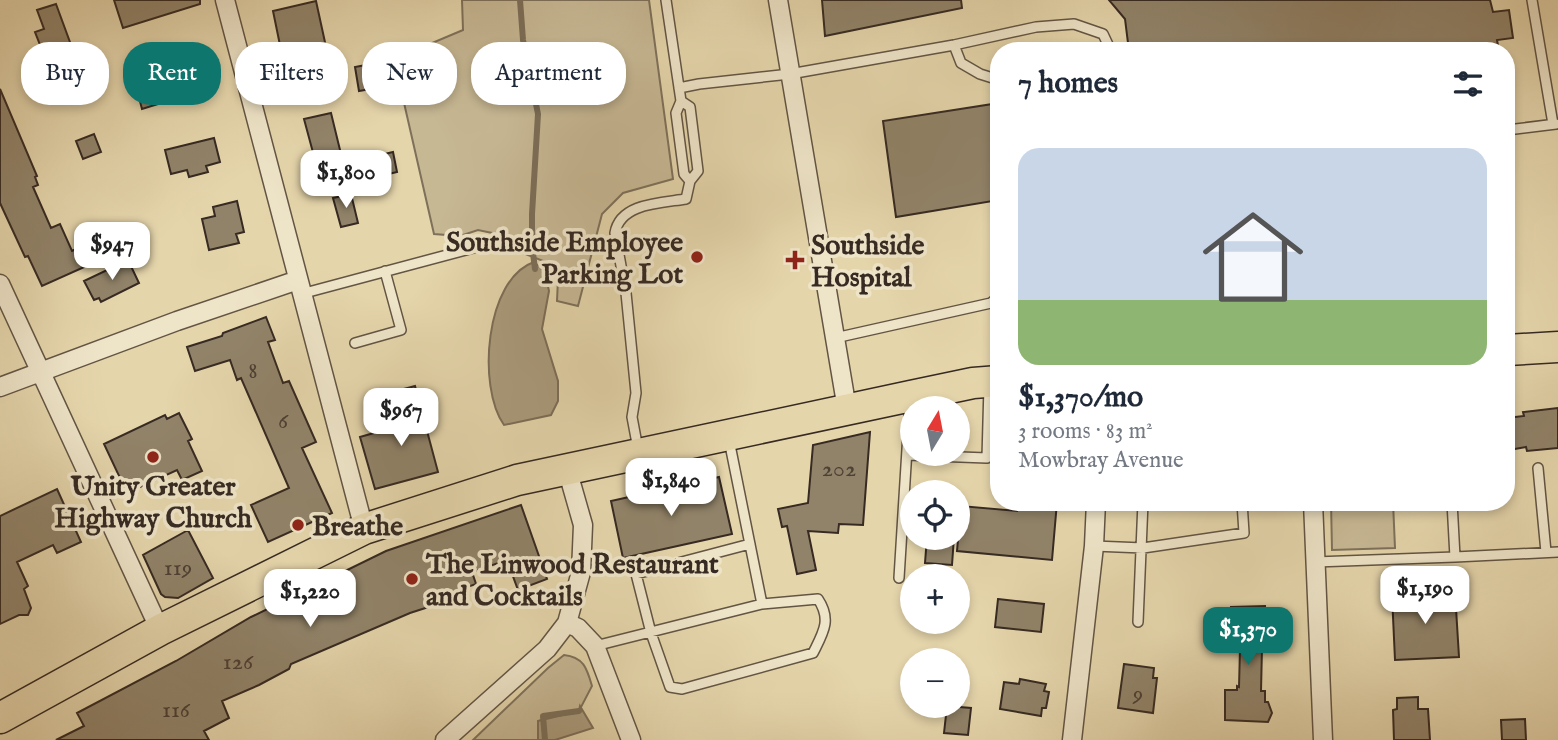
<!DOCTYPE html>
<meta charset="utf-8">
<style>
:root{--surface:#fff;--page:#f2f2f3;--text:#1f2937;--muted:#747a83;--line:#e0e1e3;--accent:#0f766e}
body{margin:0;font-family:"IM FELL English",serif;background:var(--page);color:var(--text);height:100vh;display:flex;flex-direction:column;font-size:26px;white-space:nowrap}
*{box-sizing:border-box;margin:0}
p{font-size:23px;color:var(--muted)}
.icon{flex:none;width:38px;height:38px;fill:none;stroke:currentColor;stroke-width:2;stroke-linecap:round;stroke-linejoin:round}
.map{position:relative;flex:1;overflow:hidden}
.sheet{position:absolute;left:990px;top:42px;width:525px;height:469px;display:flex;flex-direction:column;background:var(--surface);border-radius:28px;box-shadow:0 4px 10px #0003}
.sheet>*{flex:none}
.guide{position:absolute;left:21px;top:42px;width:665px;height:63px;display:flex;gap:14px}
.needle{width:46px;rotate:10deg}
.controls{position:absolute;left:900px;top:396px;display:grid;gap:14px}
.controls a{display:grid;place-items:center;width:70px;height:70px;border-radius:50%;background:var(--surface);box-shadow:0 4px 10px #0003;font-size:35px}
.price{position:absolute;translate:-50% -60px;padding:0 16px;border-radius:14px;background:#fff;color:#222;font-size:23px;line-height:46px;filter:drop-shadow(0 2px 4px #0008)}
.price::after{content:'';position:absolute;left:50%;top:42px;width:21px;height:16px;margin-left:-10px;background:inherit;clip-path:polygon(0 0,100% 0,50% 100%)}
.price.selected{background:var(--accent);color:#fff}
ul{padding:0;list-style:none}
li{display:grid;align-content:center;gap:14px;height:371px;padding:0 28px}
li+li{border-top:2px solid var(--line)}
li span{display:grid;place-items:center;height:217px;border-radius:21px;color:#555}
li>.icon{margin-inline-start:auto}
span .icon{width:126px;height:126px;fill:#fffc;stroke-width:1}
li b{font-size:30px}
h2{display:flex;justify-content:space-between;align-items:center;height:84px;padding:0 28px;font-size:30px}
.chip{padding:0 24px;border-radius:28px;background:var(--surface);box-shadow:0 4px 10px #0003;font-size:24px;line-height:63px}
.chip.selected{background:var(--accent);color:#fff}
.map>svg:first-child{display:block}
</style>
<div class="map">
<svg width="1558" height="740" viewBox="0 0 1558 740">
<rect width="100%" height="100%" fill="#e5d5ab"/>
<filter id="stains"><feTurbulence type="fractalNoise" baseFrequency=".00286" numOctaves="4"/><feColorMatrix values="0 0 0 0 .2 0 0 0 0 .09 0 0 0 0 .02 0 0 0 .5 -.17"/></filter>
<radialGradient id="worn" r=".72"><stop offset=".6" stop-color="#630" stop-opacity="0"/><stop offset="1" stop-color="#630" stop-opacity=".3"/></radialGradient>
<path fill="#c7b894" stroke="#7e715b" stroke-width="2" d="M462,0h187l24,179 -50,14 -21,21 -24,92 -21,-5 1,-22 -7,-15 -41,-16 -13,-14 -19,-4 -18,6 -26,-2 -40,-175 69,-29z
M1331,502h62l2,46 -63,2z
M564,655c20,2 23,14 28,31l-13,25 -41,10v19h-65l75,-72z"/>
<path fill="#aa9b7c" stroke="#7c6e58" stroke-width="2" d="M534,262l11,10 4,19 -7,38 16,52v20l-7,14 -47,10c-27,-38 -19,-146 30,-163z
M580,706l13,22 -38,12h-17v-19l41,-10z"/>
<g fill="none" stroke-linecap="round" stroke-linejoin="round">
<path stroke="#7c6e58" stroke-width="6" d="M520,0l3,40 15,74 -6,100v31l3,24
M545,740l-2,-24 36,-5"/>
</g>
<path fill="#918369" stroke="#362a22" stroke-width="2" d="M114,0h86v4l-77,24z
M822,0h139l1,8 -137,28z
M1109,0h381l3,12 16,-2 4,28 -16,2 2,11h-370l-4,-32z
M316,1l12,55 10,-2 5,26 -54,9 -16,-78z
M56,4l15,41 -27,10 -9,-23 9,-3 -7,-19z
M186,64l6,21 -8,2 3,8 -45,14 -5,-19 7,-2 -3,-10z
M371,64l5,24 -17,3 -4,-24z
M0,89l37,87 -2,1 3,8 -5,2 18,41 9,-4 12,27 4,-2 1,3 7,-3 7,15 -49,22 -14,-30 -3,1 -25,-54z
M999,103v97l-103,17 -13,-96z
M331,113l9,37 -3,10 -18,4 -1,-5 -3,1 -11,-41z
M94,134l7,18 -18,7 -7,-18z
M214,138l6,24 -14,4 2,6 -19,5 -2,-7 -16,4 -6,-24z
M393,152l4,20 -21,5 -4,-20z
M351,194l7,29 -17,4 -8,-29z
M237,201l7,31 -8,2 3,9 -30,7 -7,-31 13,-3 -2,-9z
M128,260l11,23 -38,19 -2,-4 -5,2 -10,-19z
M266,317l9,23 -7,2 15,41 6,-2 27,61 -14,6 30,65 -64,29 -17,-37 38,-17 -48,-110 -4,2 -7,-20 -35,11 -8,-24 35,-11 1,-3z
M415,386l23,86 -63,17 -15,-52 49,-14 -9,-33z
M1558,408v40l-31,3 -1,-4 -17,3 -2,-32 17,-2 -1,-4z
M179,413l13,26 -4,2 14,30 -20,9 -5,-10 -50,23 -23,-49 61,-29 2,4z
M870,432l-7,93 -24,-1 -1,9 -30,-2 8,39 -19,4 -10,-48 -5,1 -4,-18 30,-6 5,-58z
M719,477l13,57 -109,24 -12,-57z
M57,489l24,53 -24,11 -4,-8 -36,17 11,24 -4,3 7,19 -3,7h-9l-19,9v-108z
M1018,502h39l-5,58 -95,-9 4,-45 56,5z
M521,505l26,74 -29,11 -11,-30 -35,12 4,12 -31,11 2,6 -37,12 -119,51 -2,5 -30,16 -37,16 7,17 -25,13 5,9h-153l28,-14 -7,-13 99,-52 75,-44 135,-66z
M188,530l25,48 -35,20 -13,-1 -4,-3 -18,-39z
M927,537h27l-2,28 -27,-2z
M1455,592l4,65 -64,3 -3,-65z
M998,599l46,5 -3,28 -46,-5z
M1265,606l1,33h-3l-1,9 -1,43h4v11h3l4,11 -4,9 -43,-2v-30h12v-4l2,1 1,-38h-3l-1,-8h-4l-1,-34z
M1124,664l30,4 -1,10h4l-4,35 -35,-5z
M1020,679l26,5 -2,7 5,1 -3,16h-4l-1,8 -41,-7 4,-27 15,2z
M1418,697v12h10l2,31h-36l-1,-30 4,-1v-11z
M947,706l24,2 -3,27 -24,-2z
M1525,719l1,21h-24l-1,-20z"/>
<g fill="none" stroke-linecap="round" stroke-linejoin="round">
<defs>
<path id="service" d="M666,0l15,101 -5,12 8,61 6,7
M1532,0l21,124
M954,45l7,18 19,11 19,6
M679,88l20,-4 91,-10 164,-29 82,-18 38,-3 29,10 8,17
M1507,130l49,-6
M301,294l176,-47
M835,338l156,-35 8,-7
M355,343l46,-13 -16,-59
M638,449l-6,-32 4,-24 -10,-100 -11,-60c5,-30 46,-30 71,-34l4,-18 8,-10 -8,-64 -9,-6
M907,455l80,3 2,-72
M1538,468l8,84
M1452,502l3,55 103,-5
M750,544l-114,30 15,59 19,54 12,2 131,-36c10,-20 19,-33 5,-54l-56,5
M1094,546l49,2 101,-15 -2,-31
M1315,562l140,-5
M899,578l11,-177
M1138,622l5,-120
M595,646l167,-42 -33,-164"/>
<path id="minor" d="M225,0l139,529
M778,0l69,409
M0,284l160,346
M0,387l177,-66 121,-41
M1313,502l10,238
M567,623l11,5 17,18 36,94
M445,740l102,-91 20,-26 14,-51 2,-47 -16,-56
M1072,740l22,-194 2,-44"/>
<path id="primary" d="M1507,350l51,-3
M0,718l160,-88 204,-101 153,-49 394,-84 62,-13 26,-2"/>
</defs>
<use href="#service" stroke="#625544" stroke-width="12"/>
<use href="#minor" stroke="#625544" stroke-width="21"/>
<use href="#primary" stroke="#362a22" stroke-width="33"/>
<use href="#service" stroke="#eee4c8" stroke-width="9"/>
<use href="#minor" stroke="#eee4c8" stroke-width="18"/>
<use href="#primary" stroke="#e5d5ab" stroke-width="30"/>
</g>
<g fill="#8f2418" stroke="#eee4c8" stroke-width="2.5">
<circle cx="697" cy="257" r="7"/>
<path d="M791.5 249.5h7v7h7v7h-7v7h-7v-7h-7v-7h7z"/>
<circle cx="153" cy="457" r="7"/>
<circle cx="298" cy="525" r="7"/>
<circle cx="412" cy="579" r="7"/>
</g>
<g text-anchor="middle" stroke-width="7" stroke-linejoin="round" paint-order="stroke">
<g font-size="24" fill="#4d4034">
<text x="253" y="378">8</text>
<text x="283" y="428">6</text>
<text x="839" y="476">202</text>
<text x="178" y="575">119</text>
<text x="238" y="669">126</text>
<text x="1138" y="701">9</text>
<text x="176" y="717">116</text>
</g>
<g font-size="28" font-weight="bold" fill="#362a22" stroke="#eee4c8" text-anchor="start">
<text x="683" y="251" text-anchor="end">Southside Employee<tspan x="683" dy="32">Parking Lot</tspan></text>
<text x="811" y="254">Southside<tspan x="811" dy="32">Hospital</tspan></text>
<text x="153" y="495" text-anchor="middle">Unity Greater<tspan x="153" dy="32">Highway Church</tspan></text>
<text x="312" y="535">Breathe</text>
<text x="426" y="573">The Linwood Restaurant<tspan x="426" dy="32">and Cocktails</tspan></text>
</g>
</g>
<rect width="100%" height="100%" filter="url(#stains)"/>
<rect width="100%" height="100%" fill="url(#worn)"/>
</svg>
<div class="controls">
<a><svg class="needle" viewBox="-14 -14 28 28"><path d="M0-13l5 13h-10z" fill="#e53935"/><path d="M0 13l5-13h-10z" fill="#747a83"/></svg></a>
<a><svg class="icon" aria-label="locate" viewBox="0 0 24 24"><circle cx="12" cy="12" r="6"/><path d="M12 2v4M12 18v4M2 12h4M18 12h4"/></svg></a>
<a>+</a>
<a>−</a>
</div>
<b class="price" style="left:346px;top:210px">$1,800</b>
<b class="price" style="left:112px;top:282px">$947</b>
<b class="price" style="left:401px;top:448px">$967</b>
<b class="price" style="left:671px;top:518px">$1,840</b>
<b class="price" style="left:1425px;top:626px">$1,190</b>
<b class="price" style="left:310px;top:629px">$1,220</b>
<b class="price selected" style="left:1248px;top:667px">$1,370</b>
<div class="guide">
<a class="chip">Buy</a>
<a class="chip selected">Rent</a>
<a class="chip">Filters</a>
<a class="chip">New</a>
<a class="chip">Apartment</a>
</div>
<section class="sheet">
<h2>7 homes<svg class="icon" aria-label="filters" viewBox="0 0 24 24"><path d="M4 7h16M4 17h16"/><circle cx="9" cy="7" r="2"/><circle cx="15" cy="17" r="2"/></svg></h2>
<ul>
<li><span style="background:linear-gradient(#c9d6e8 70%,#8fb573 0)"><svg class="icon" aria-label="home" viewBox="0 0 24 24"><path d="M3 11l9-7 9 7M6 9v11h12V9"/></svg></span><div><b>$1,370/mo</b><p>3 rooms · 83 m²</p><p>Mowbray Avenue</p></div></li>
</ul>
</section>
</div>
